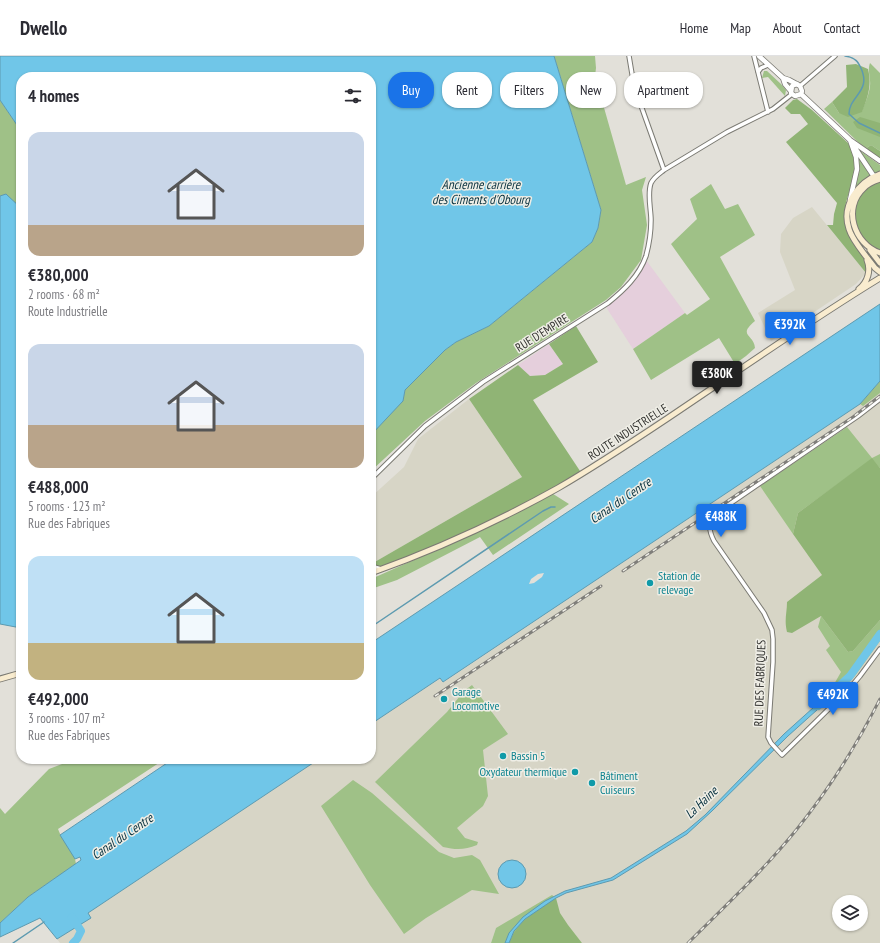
<!DOCTYPE html>
<meta charset="utf-8">
<style>
:root{--surface:#fff;--page:#f2f2f3;--text:#2b2b33;--muted:#7c7c81;--line:#e1e1e2;--accent:#1a73e8}
body{margin:0;font-family:"PT Sans Narrow",sans-serif;background:var(--page);color:var(--text);height:100vh;display:flex;flex-direction:column;font-size:15px;white-space:nowrap}
*{box-sizing:border-box;margin:0}
p{font-size:13px;color:var(--muted)}
.icon{flex:none;width:22px;height:22px;fill:none;stroke:currentColor;stroke-width:2;stroke-linecap:round;stroke-linejoin:round}
.map{position:relative;flex:1;overflow:hidden}
.details{position:absolute;left:16px;top:16px;width:360px;height:692px;display:flex;flex-direction:column;background:var(--surface);border-radius:16px;box-shadow:0 1px 3px #0004}
.details>*{flex:none}
.banner{position:absolute;left:388px;top:16px;width:380px;height:36px;display:flex;gap:8px}
.buttons{position:absolute;left:832px;top:839px;display:grid;gap:8px}
.buttons a{display:grid;place-items:center;width:36px;height:36px;border-radius:50%;background:var(--surface);box-shadow:0 1px 3px #0004;font-size:20px}
.price{position:absolute;translate:-50% -34px;padding:0 9px;border-radius:4px;background:var(--accent);color:#fff;font-size:13px;line-height:26px;filter:drop-shadow(0 1px 2px #0008)}
.price::after{content:'';position:absolute;left:50%;top:24px;width:12px;height:9px;margin-left:-6px;background:inherit;clip-path:polygon(0 0,100% 0,50% 100%)}
.price.active{background:#222;color:#fff}
ul{padding:0;list-style:none}
li{display:grid;align-content:center;gap:8px;height:212px;padding:0 12px}
li span{display:grid;place-items:center;height:124px;border-radius:12px;color:#555}
li>.icon{margin-inline-start:auto}
span .icon{width:72px;height:72px;fill:#fffc;stroke-width:1}
li b{font-size:17px}
h2{display:flex;justify-content:space-between;align-items:center;height:48px;padding:0 12px;font-size:17px}
.chip{padding:0 14px;border-radius:16px;background:var(--surface);box-shadow:0 1px 3px #0004;font-size:14px;line-height:36px}
.chip.active{background:var(--accent);color:#fff}
header{display:flex;align-items:center;gap:24px;box-sizing:border-box;height:56px;padding:0 20px;background:var(--surface);border-bottom:1px solid var(--line)}
header strong{font-size:19px}
nav{display:flex;gap:22px;margin-inline-start:auto;font-size:14px}
.map>svg:first-child{display:block}
</style>
<header>
<strong>Dwello</strong>
<nav><a>Home</a><a>Map</a><a>About</a><a>Contact</a></nav>
</header>
<div class="map">
<svg width="880" height="887" viewBox="0 0 880 887">
<rect width="100%" height="100%" fill="#e2e0d9"/>
<path fill="#e5cfdc" d="M646,204l39,53 -52,36 -27,-42 22,-19 11,-13z
M549,288l14,20 -18,11 -15,1 -12,-11z"/>
<path fill="#d7d5c6" fill-rule="evenodd" d="M812,151l54,66 -10,11 -85,57 -13,-28 37,-23 -15,-38 1,-18 12,-16z
M880,325v562h-298l-9,-11 -77,-4 -5,15h-431l-3,-4 34,-21 -3,-5 231,-154h52v-35l70,-46 3,4 416,-278zM839,846h22v22h-22z
M469,343l53,78 -149,86h-2v-66l33,-30 14,-28z"/>
<path fill="#9fc187" d="M554,0h41l1,12 -1,8 31,109 20,-8 -4,13 5,35 -6,35 -20,27 -15,13 -130,83 -51,38 -54,50v-36l32,-36 2,-9 40,-40 11,-8 33,-16 103,-84 6,-14 3,-18z
M870,7l10,10v78l-9,-6 -6,4 -41,-40 8,-7 7,11 23,-2c3,-8 7,-16 8,-25 1,-9 -3,-14 0,-23z
M764,15h3l14,13 5,6 -1,6 -17,-19 -6,1z
M0,44l21,31v77l-15,-13 -6,1z
M859,94l21,15v8h-6z
M857,97l14,22 -15,13h-2l5,-18z
M711,128l14,25 13,-5 17,31 -35,22 35,64c-18,15 -1,13 0,27l-9,8 -11,8 -16,-26 -68,42 -18,-31 52,-36 2,2 23,-16 -39,-55 26,-25 -7,-20z
M880,325v12l-17,13 -3,-2z
M847,371l25,31 8,-4v14l-8,-9 -74,54 -5,21 -33,-48z
M550,436l19,12 -76,51 -13,-18 -83,43 -26,9v-10l106,-47z
M821,560l27,36 5,-1 27,-31v21l-25,35 -24,22 -5,-7 7,-5 8,-14 -15,-22 4,-4 -12,-19z
M472,629l36,49 -25,16 5,46 -5,10 -26,22 8,10 13,4 -1,3c-12,5 -21,5 -34,2l-68,-65 72,-70 17,-21z
M75,703h90l-107,70c4,12 17,22 18,35l-48,33 -28,26v-115l5,6 44,-45z
M353,724l19,13 67,59 15,6 18,-3 8,5 19,34 -27,-4 -46,28 -22,16 -34,-49 -49,-79z
M552,839l4,3 -45,39 -2,6h-18l5,-15z"/>
<path fill="#90b475" d="M856,8l12,5c4,16 0,28 -6,43l-14,5 -9,-4 -7,-11 15,-15 -1,-22z
M797,43l15,11 36,33c19,33 -8,50 -3,81 3,17 25,31 21,49l-39,-48h6l1,-11 3,-11 -51,-61 22,-18 -8,-10h-9l-6,-6 8,-8z
M860,61l20,6v14l-23,-9 -4,-6z
M871,89l9,6v8l-15,-10z
M880,125v70c-5,-3 -12,-5 -16,-10 -14,-13 -13,-41 2,-53 4,-3 9,-6 14,-7z
M576,270l22,36 -65,38 49,74 -66,36 -135,59 -8,-6 149,-86 -53,-78 49,-34 12,11 15,-1 18,-11 -14,-20z
M872,402l8,10v152l-27,31 -5,1 -27,-36 -29,17 -5,-1c-3,-12 0,-19 0,-30l35,-27 -29,-41 5,-21z
M556,842l4,15 8,12 14,18h-73c8,-22 28,-33 47,-45z"/>
<path fill="#70c6e8" stroke="#5d9ab0" d="M0,0h554l47,154 -3,18 -6,14 -103,84 -33,16 -11,8 -40,40 -2,11 -32,34v-358h-350v54l-21,-31z
M6,138l15,14v420l-21,-4v-428z
M880,248v77l-20,23 -417,278 -3,-4 -69,46v-81z
M824,642l3,3 -39,35 -76,75 -25,23 -74,46 -47,13 -10,5 -31,21 -11,12 -5,12h-4l4,-10 14,-16 22,-16 20,-10 46,-13 75,-47 19,-16 79,-81z
M173,703h146l-231,154 3,5 -34,21 -17,-21 -40,19v-14l28,-26 53,-37 -1,-3 -5,2 -15,-24z
M498 818a14 14 0 1 1 28 0a14 14 0 1 1-28 0Z"/>
<path fill="#e2e0d9" d="M544,517l-2,4 -8,6 -5,1 2,-5 7,-5z"/>
<g fill="none" stroke-linecap="round" stroke-linejoin="round">
<path stroke="#5d9ab0" stroke-width="1.5" d="M845,0c7,1 12,3 15,10 13,26 -11,29 -11,48l10,9 21,10
M371,571l172,-116 8,-4h4
M13,887l31,-21"/>
<path stroke="#70c6e8" stroke-width="8" d="M818,650l32,-30 30,-42
M72,861l9,14 -4,8 -4,4"/>
<defs>
<path id="minor" d="M629,0l5,30 30,84
M754,0l14,56
M758,16l3,-4 7,-3
M800,30l35,-30
M880,343l-22,17 -140,96c-9,11 -11,15 -4,29l50,72 8,17 1,9v23l-5,75 3,6 11,12 67,-66 11,-13 20,-27
M371,423l54,-53 58,-44 125,-79c16,-13 31,-27 38,-47 3,-11 5,-25 5,-36 0,-11 -4,-26 0,-37 3,-6 8,-9 13,-13l63,-38 46,-23 19,-15
M371,510l10,3"/>
<path id="tertiary" d="M759,0l24,22 6,2 11,6 2,5 -1,3
M783,22l2,6 5,6
M797,28l-5,2 -1,7 4,3 6,-2
M801,38l49,46 30,21
M853,89l20,30 4,2
M850,144l7,-31 -1,-12 -6,-17"/>
<path id="secondary" d="M880,118c-22,8 -39,31 -31,55 4,13 18,28 26,39l5,4
M880,123c-6,2 -12,4 -16,9 -22,20 -10,56 16,65
M870,194l10,13
M859,233c9,-7 12,-19 8,-29
M371,517c64,-23 128,-52 187,-85 38,-22 74,-46 110,-70 70,-47 140,-96 212,-140
M0,623l21,-6"/>
</defs>
<use href="#minor" stroke="#7b7a73" stroke-width="5.5"/>
<use href="#tertiary" stroke="#7b7a73" stroke-width="6"/>
<use href="#secondary" stroke="#7b7a73" stroke-width="7"/>
<use href="#minor" stroke="#fff" stroke-width="3.5"/>
<use href="#tertiary" stroke="#fff" stroke-width="4.5"/>
<use href="#secondary" stroke="#f9eccf" stroke-width="5"/>
<defs>
<path id="rail" d="M623,515l230,-154 27,-21
M435,640l166,-110
M688,887c37,-37 76,-73 109,-114 32,-40 60,-84 83,-130"/>
</defs>
<use href="#rail" stroke="#7f7e7a" stroke-width="3"/>
<use href="#rail" stroke="#efeee6" stroke-width="1.5" stroke-dasharray="4.5" stroke-linecap="butt"/>
</g>
<g fill="#0f9aa8" stroke="#efeee6" stroke-width="1.5">
<circle cx="650" cy="527" r="4"/>
<circle cx="444" cy="643" r="4"/>
<circle cx="503" cy="700" r="4"/>
<circle cx="575" cy="716" r="4"/>
<circle cx="592" cy="727" r="4"/>
</g>
<g text-anchor="middle" stroke-width="3" stroke-linejoin="round" paint-order="stroke">
<g font-size="12" fill="#32322f" stroke="#efeee6">
<text transform="translate(542 277) rotate(-32)" y="4">RUE D'EMPIRE</text>
<text transform="translate(628 376) rotate(-33)" y="4">ROUTE INDUSTRIELLE</text>
<text transform="translate(760 627) rotate(-88)" y="4">RUE DES FABRIQUES</text>
</g>
<g font-size="12" fill="#0d838f" stroke="#efeee6" text-anchor="start">
<text x="658" y="524">Station de<tspan x="658" dy="14">relevage</tspan></text>
<text x="452" y="640">Garage<tspan x="452" dy="14">Locomotive</tspan></text>
<text x="511" y="704">Bassin 5</text>
<text x="567" y="720" text-anchor="end">Oxydateur thermique</text>
<text x="600" y="724">Bâtiment<tspan x="600" dy="14">Cuiseurs</tspan></text>
</g>
<g font-size="13" font-style="italic" fill="#07313f" stroke="#efeee6">
<text x="481" y="133">Ancienne carrière<tspan x="481" dy="15">des Ciments d'Obourg</tspan></text>
<text transform="translate(620 444) rotate(-34)" y="5">Canal du Centre</text>
<text transform="translate(701 746) rotate(-44)" y="5">La Haine</text>
<text transform="translate(122 780) rotate(-34)" y="5">Canal du Centre</text>
</g>
</g>
</svg>
<div class="buttons">
<a><svg class="icon" aria-label="layers" viewBox="0 0 24 24"><path d="M12 4l9 5-9 5-9-5zM3 14l9 5 9-5"/></svg></a>
</div>
<b class="price" style="left:790px;top:290px">€392K</b>
<b class="price active" style="left:717px;top:339px">€380K</b>
<b class="price" style="left:721px;top:482px">€488K</b>
<b class="price" style="left:833px;top:660px">€492K</b>
<div class="banner">
<a class="chip active">Buy</a>
<a class="chip">Rent</a>
<a class="chip">Filters</a>
<a class="chip">New</a>
<a class="chip">Apartment</a>
</div>
<section class="details">
<h2>4 homes<svg class="icon" aria-label="filters" viewBox="0 0 24 24"><path d="M4 7h16M4 17h16"/><circle cx="9" cy="7" r="2"/><circle cx="15" cy="17" r="2"/></svg></h2>
<ul>
<li><span style="background:linear-gradient(#c9d6e8 75%,#b9a48a 0)"><svg class="icon" aria-label="home" viewBox="0 0 24 24"><path d="M3 11l9-7 9 7M6 9v11h12V9"/></svg></span><div><b>€380,000</b><p>2 rooms · 68 m²</p><p>Route Industrielle</p></div></li>
<li><span style="background:linear-gradient(#c9d6e8 65%,#b9a48a 0)"><svg class="icon" aria-label="home" viewBox="0 0 24 24"><path d="M3 11l9-7 9 7M6 9v11h12V9"/></svg></span><div><b>€488,000</b><p>5 rooms · 123 m²</p><p>Rue des Fabriques</p></div></li>
<li><span style="background:linear-gradient(#bfe0f5 70%,#c2b280 0)"><svg class="icon" aria-label="home" viewBox="0 0 24 24"><path d="M3 11l9-7 9 7M6 9v11h12V9"/></svg></span><div><b>€492,000</b><p>3 rooms · 107 m²</p><p>Rue des Fabriques</p></div></li>
</ul>
</section>
</div>
